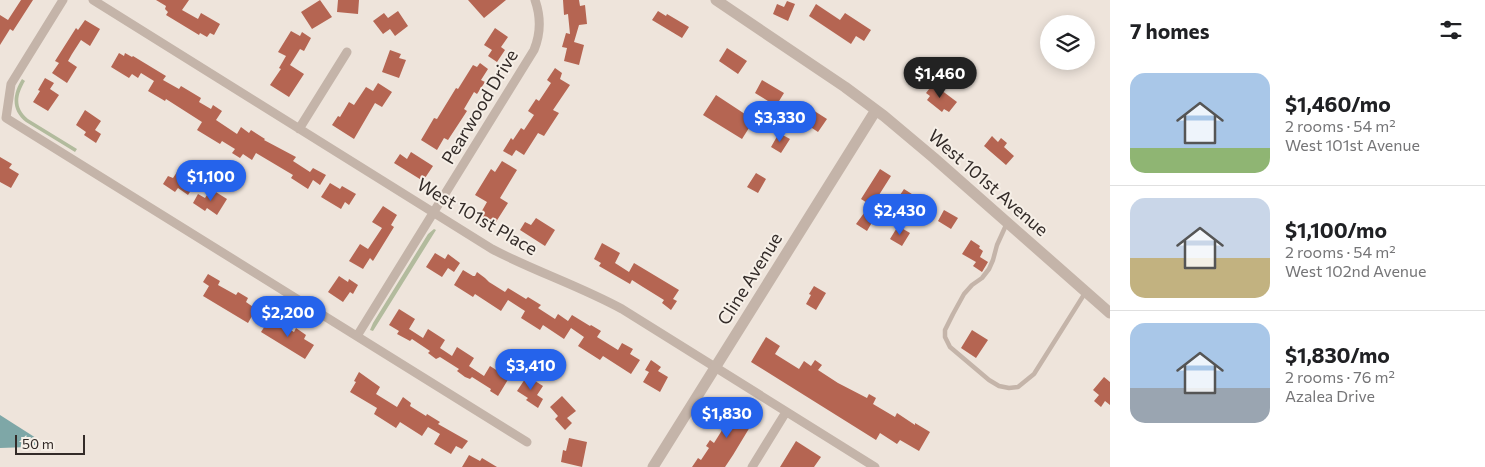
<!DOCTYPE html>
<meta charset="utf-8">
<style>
:root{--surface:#fff;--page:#f6f6f6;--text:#202124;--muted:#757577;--line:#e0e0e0;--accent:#2563eb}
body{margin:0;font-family:Commissioner,sans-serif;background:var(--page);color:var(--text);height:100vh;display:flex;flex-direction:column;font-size:19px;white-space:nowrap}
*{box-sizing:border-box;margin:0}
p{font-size:16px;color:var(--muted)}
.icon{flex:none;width:28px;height:28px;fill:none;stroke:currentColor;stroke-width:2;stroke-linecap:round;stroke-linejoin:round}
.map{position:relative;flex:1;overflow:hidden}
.panel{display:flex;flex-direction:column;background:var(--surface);width:375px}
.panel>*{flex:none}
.tools{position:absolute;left:1040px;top:15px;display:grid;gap:10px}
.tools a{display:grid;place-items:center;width:55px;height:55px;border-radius:50%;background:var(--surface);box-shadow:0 2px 12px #0003;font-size:25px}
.scale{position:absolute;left:15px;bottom:12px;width:70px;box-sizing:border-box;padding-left:5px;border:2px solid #332b28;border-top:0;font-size:14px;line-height:18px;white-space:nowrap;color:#332b28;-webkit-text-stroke:4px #f6efe7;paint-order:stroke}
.price{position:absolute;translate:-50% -42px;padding:0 11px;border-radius:18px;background:var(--accent);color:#fff;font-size:16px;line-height:32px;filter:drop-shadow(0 1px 2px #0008)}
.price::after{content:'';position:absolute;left:50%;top:30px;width:15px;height:11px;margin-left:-8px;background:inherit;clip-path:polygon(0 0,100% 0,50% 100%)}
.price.selected{background:#222;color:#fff}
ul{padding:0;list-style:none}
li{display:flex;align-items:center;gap:15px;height:125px;padding:0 20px}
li+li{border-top:1px solid var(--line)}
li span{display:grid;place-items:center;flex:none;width:140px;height:100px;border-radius:15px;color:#555}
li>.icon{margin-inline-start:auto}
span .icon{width:60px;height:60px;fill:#fffc;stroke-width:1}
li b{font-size:21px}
h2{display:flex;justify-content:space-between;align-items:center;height:60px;padding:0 20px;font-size:21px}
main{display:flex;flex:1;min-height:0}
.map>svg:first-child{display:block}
</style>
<main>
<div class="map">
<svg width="1110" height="467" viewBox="0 0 1110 467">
<rect width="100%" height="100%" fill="#eee4db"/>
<path fill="#b2bb9d" d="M22,79l3,2c-8,14 -11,26 3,38l49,30 -2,3 -49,-30c-15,-12 -14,-27 -4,-43z
M434,229l2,1 -63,101 -3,-1 3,-7 55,-89z"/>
<path fill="#7ea7a7" d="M0,415l36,23 2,6 -9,3 -29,1z"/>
<path fill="#b56552" d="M21,0h12l-20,31 -3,-2 -10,16v-30l8,5z
M156,0h33l-7,10 16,9 3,-6 19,11 -6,11 -4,-2 -3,4 -7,-4 -1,2 -33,-20 2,-3 -3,-3 1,-3z
M320,0l12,17 -20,12 -11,-17z
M338,0h21l-1,14 -21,-2z
M468,0h38l-22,18z
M563,0h16l1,6 5,-1 2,19 -8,1 -5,17 10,3 -5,20 -15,-4 3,-13 -5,-1 4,-14 4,1 -2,-20 -4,1z
M787,1l8,3 -7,17 -15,-7 4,-10 7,3z
M816,4l24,16 5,-7 26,17 -7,11 -8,-5 -5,8 -42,-28z
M398,11l10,15 -13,10 -5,-7 -7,5 -10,-13 11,-8 4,5z
M658,11l8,5 1,-2 22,13 -7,11 -30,-18z
M85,20l15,9 -10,17 -9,-6 -9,14 -4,7 9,6 -10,16 -15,-10 7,-10 -4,-2 21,-33 2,2z
M495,28l13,9 -7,10 4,3 -8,12 -9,-6 4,-6 -8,-5z
M291,31l9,5 2,-4 9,6 -7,13 -4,-2 -10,16 14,9 -15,23 -19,-12 11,-16 -2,-1 7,-12 -8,-4z
M727,48l20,13 -9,13 -19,-13z
M390,50l11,4 -2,4 7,2 -7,18 -17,-6z
M119,53l5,3 1,-3 7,4 1,-1 33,20 -3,4 16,9 2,-3 20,12 -2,4 12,7 2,-4 9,6 -6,9 21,14 4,-7 8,6 2,-3 14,9 -1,1 32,17 -3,4 17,11 3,-4 13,7 -6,10 -7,-5 -5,9 -17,-11 2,-3 -37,-22 -4,7 -9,-6 -3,4 -8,-5 3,-4 -13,-8 -2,3 -23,-14 5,-8 -36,-23 -1,2 -17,-10 6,-10 -13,-8 -3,5 -6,-4 -3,4 -18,-11z
M480,63l8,6 -7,11 4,2 -8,12 -3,-2 -10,17 3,2 -19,29 -4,-2 -7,12 -16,-10 13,-22 3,1 19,-31 2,1 15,-24 4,2z
M555,68l7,5 -2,6 10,6 -17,25 6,3 -15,23 -6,-3 -14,22 -8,-5 -4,6 -9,-5 8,-13 2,2 8,-12 3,2 10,-15 -6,-4 8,-12 3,2 12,-18 -4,-3z
M45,78l9,5 -4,6 9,6 -11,16 -15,-9 7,-11 -2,-1z
M762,80l22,13 -8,13 -21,-13z
M378,83l14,9 -10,15 -7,-4 -21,36 -22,-14 6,-9 2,1 9,-15 5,3 12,-18 7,4z
M933,84l24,18 -8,10 -5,-3 -2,3 -15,-12 3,-4 -4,-3z
M716,95l38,25 -12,19 -39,-24z
M805,105l22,14 -9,13 -21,-14z
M85,110l16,11 -6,9 6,4 -5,9 -12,-8 2,-3 -10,-7z
M779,133l11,6 -9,14 -10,-6z
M992,136l6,6 3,-4 6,5 -3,4 10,9 -8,9 -22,-19z
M411,152l22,14 -10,15 -29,-18 6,-9 7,5z
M0,157l12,7 -3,4 10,6 -8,14 -11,-6z
M502,161l15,9 -17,28 8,5 -14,22 -15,-9 8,-14 -12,-7 16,-26 4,3z
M179,169l18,12 -9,14 -10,-7 -3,4 -12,-8 5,-8 5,2z
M880,169l11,7 -19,30 -11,-7z
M756,173l10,6 -8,14 -11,-6z
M330,183l10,6 2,-3 14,8 -7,11 -4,-3 -4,7 -20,-12z
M211,189l16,10 -10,16 -10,-7 -2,3 -12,-8 5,-9 7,4z
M904,189l11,7 -14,22 -11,-8z
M383,206l14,9 -6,10 3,2 -21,34 -3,-3 -7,11 -14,-8 11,-17 8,5 14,-21 -10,-6z
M944,210l14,8 -7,11 -13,-8z
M864,213l10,6 -7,12 -11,-7z
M536,218l19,12 -10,16 -25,-16 5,-8 6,3z
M898,226l12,7 -8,13 -12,-7z
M971,240l9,6 -1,2 4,3 -3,6 8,5 -6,10 -9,-6 3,-4 -14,-8z
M602,243l18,10 -5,10 14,9 5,-9 45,27 -6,9 4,2 -6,9 -9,-7 2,-3 -21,-13 -11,-7 -2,4 -31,-18 2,-3 -7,-4z
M435,253l10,6 3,-5 12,9 -6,9 -6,-4 -6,9 -16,-10z
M463,270l10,6h2l2,-4 8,6 4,4 16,10 3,-4 18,11 2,-2 13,8 -3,3 17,11 3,-5 10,7 4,-6 18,11 1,-1 10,6 -4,6 21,13 4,-7 11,6 -3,5 10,6 -9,14 -28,-18 -3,4 -22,-14 6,-9 -13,-9 -7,11 -21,-14 -3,5 -19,-12 4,-7 -17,-11 -7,11 -26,-17 -2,3 -19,-12z
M208,274l12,7 -2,4 18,10 2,-3 10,6 -2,4 10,7 -8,14 -45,-27 6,-10 -6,-4z
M339,276l9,6 1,-3 9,6 -5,9 -3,-2 -7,10 -15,-10z
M814,286l12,7 -10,17 -10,-6 5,-9 -2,-1z
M399,309l16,10 -6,10 14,9 5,-9 17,11 -5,8 12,8 5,-9 17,11 -5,8 15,10 6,-10 19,12 -11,18 -8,-5 1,-2 -19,-12 -2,2 -5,-2 -8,-6 2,-2 -19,-12 -4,2 -8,-6 2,-2 -18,-12 -2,2 -13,-7 2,-3 -10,-6z
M270,318l24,14 2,-4 10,7 -2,4 10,6 -9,14 -44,-27z
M972,330l16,10 -12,18 -15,-10z
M766,337l14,9 -5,8 24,15 5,-8 7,5 4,-6 7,5 -4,5 20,13 29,15 2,-4 7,4 -3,6 22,13 2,-4 18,12v-2l15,9 -11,19 -19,-11 -3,4 -17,-11 -4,7 -125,-78z
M651,360l10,7 -3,4 10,6 -8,15 -17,-10 6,-10 -4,-2z
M359,372l21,15 -4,7 21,13 6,-10 8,6 -1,3 16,10 1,-2 13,8 -2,2 30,17 -6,8 -6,-3 -5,8 -17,-10 6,-10 -12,-7 -6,9 -22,-14 -4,6 -22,-14 3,-6 -27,-16 6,-10 -2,-1z
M527,376l16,10 -6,9 6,4 -5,9 -12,-8 2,-2 -11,-7z
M1104,377l6,5v23l-5,-4 -4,6 -7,-6 5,-6 -6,-5z
M562,396l14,15 -9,7 5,5 -7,7 -10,-11 3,-3 -8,-9z
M733,402l23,15 -23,38 -8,12h-33l6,-9 3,2 8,-12 -3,-2 4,-6 4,3 15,-24 -5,-2z
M569,438l18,4 -5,25 -21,-5 2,-12 3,1z
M796,441l25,16 -7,10h-34z
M469,455l11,6 2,-3 15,9h-35z"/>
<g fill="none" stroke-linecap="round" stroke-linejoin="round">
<path stroke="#c4b4a9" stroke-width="4.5" d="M1007,223l-10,22 -4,15 -4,9 -7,9 -10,7 -8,9 -11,20 -8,16v7l5,10 39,33 10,6 10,2 9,-1 16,-13 51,-81"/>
<path stroke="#c4b4a9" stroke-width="9" d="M63,0l-52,84 -5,34 521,324
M93,0l399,249c42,22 88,37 130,60l253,158
M299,129l48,-77
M357,336l177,-286c7,-17 7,-33 1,-50
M752,467l34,-55"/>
<path stroke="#c4b4a9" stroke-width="11" d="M716,0l129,87 39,29 50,42 176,155
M653,467l223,-357"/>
</g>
<g text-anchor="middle" stroke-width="4" stroke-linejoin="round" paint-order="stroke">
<g font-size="18" fill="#332b28" stroke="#f6efe7">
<text transform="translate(480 107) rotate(-59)" y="6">Pearwood Drive</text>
<text transform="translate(988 183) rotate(41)" y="6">West 101st Avenue</text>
<text transform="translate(477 217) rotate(30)" y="6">West 101st Place</text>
<text transform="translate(750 279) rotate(-58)" y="6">Cline Avenue</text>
</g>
</g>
</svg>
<div class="tools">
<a><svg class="icon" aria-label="layers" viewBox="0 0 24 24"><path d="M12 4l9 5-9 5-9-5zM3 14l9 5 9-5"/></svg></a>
</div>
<div class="scale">50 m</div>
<b class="price selected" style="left:940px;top:99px">$1,460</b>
<b class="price" style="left:780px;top:143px">$3,330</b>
<b class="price" style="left:211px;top:202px">$1,100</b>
<b class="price" style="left:900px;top:236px">$2,430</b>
<b class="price" style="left:288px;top:338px">$2,200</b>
<b class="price" style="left:531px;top:391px">$3,410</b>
<b class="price" style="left:727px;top:439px">$1,830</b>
</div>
<section class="panel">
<h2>7 homes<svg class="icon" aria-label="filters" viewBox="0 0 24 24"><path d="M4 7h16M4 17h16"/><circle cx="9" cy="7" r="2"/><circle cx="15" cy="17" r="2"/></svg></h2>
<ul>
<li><span style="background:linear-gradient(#a9c7e8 75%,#8fb573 0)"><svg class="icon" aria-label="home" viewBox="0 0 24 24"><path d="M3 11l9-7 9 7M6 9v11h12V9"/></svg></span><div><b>$1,460/mo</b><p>2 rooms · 54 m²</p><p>West 101st Avenue</p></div></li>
<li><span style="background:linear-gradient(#c9d6e8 60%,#c2b280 0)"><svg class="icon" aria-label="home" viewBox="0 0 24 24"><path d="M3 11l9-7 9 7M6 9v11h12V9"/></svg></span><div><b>$1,100/mo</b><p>2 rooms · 54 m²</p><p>West 102nd Avenue</p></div></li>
<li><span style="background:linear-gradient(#a9c7e8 65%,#9aa5b1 0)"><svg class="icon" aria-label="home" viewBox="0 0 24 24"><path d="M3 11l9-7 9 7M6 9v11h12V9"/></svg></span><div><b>$1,830/mo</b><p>2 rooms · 76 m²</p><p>Azalea Drive</p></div></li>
</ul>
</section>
</main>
